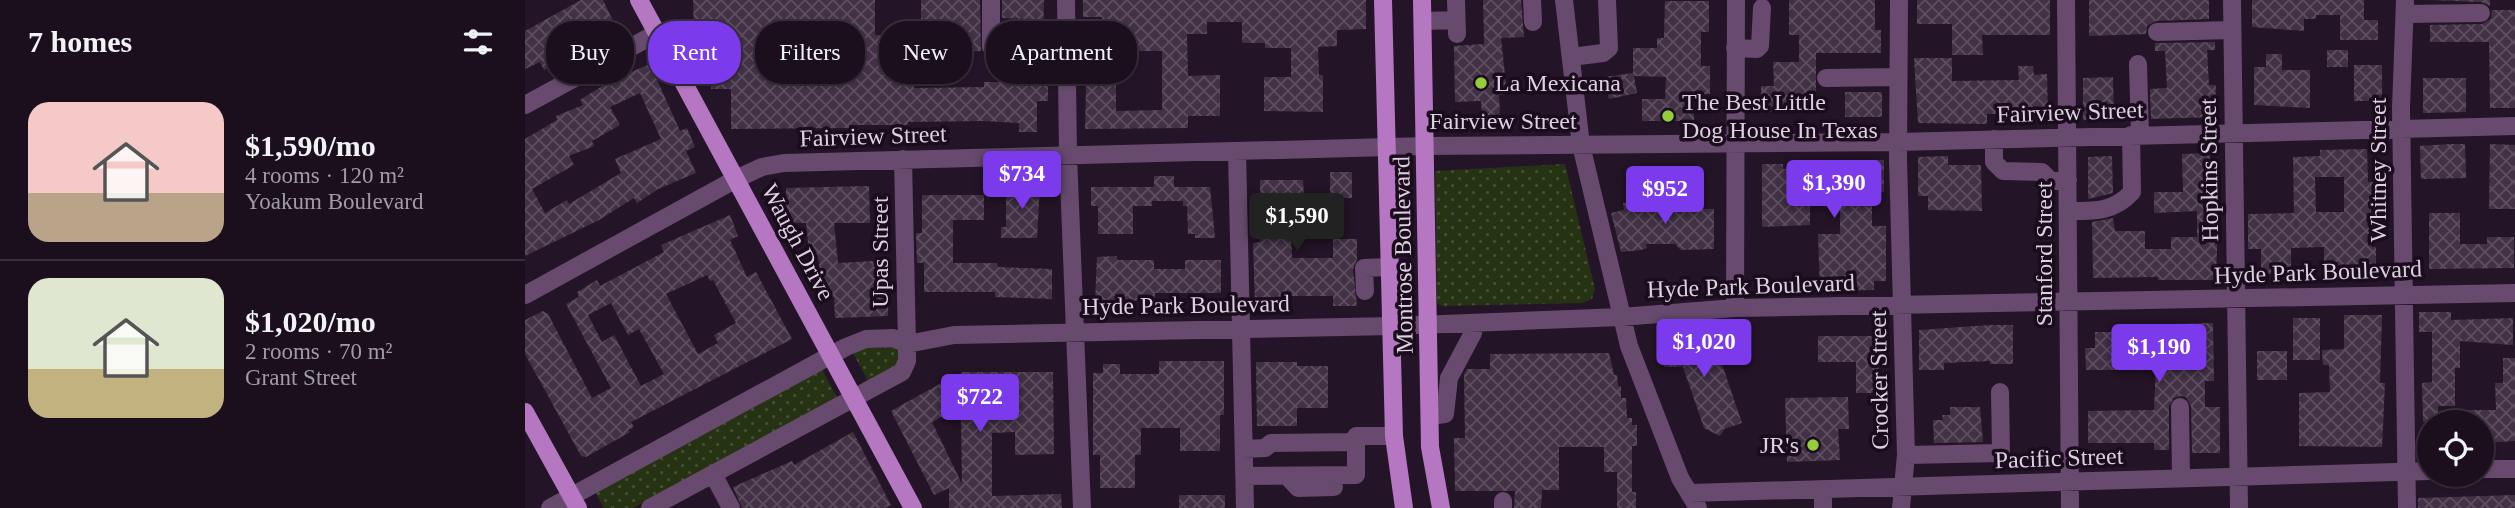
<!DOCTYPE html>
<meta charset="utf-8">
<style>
:root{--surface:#1b0f1d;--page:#241826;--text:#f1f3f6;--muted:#a09ca4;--line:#392f3b;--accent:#7c3aed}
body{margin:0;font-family:Georgia,serif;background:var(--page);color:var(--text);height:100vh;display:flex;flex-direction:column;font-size:26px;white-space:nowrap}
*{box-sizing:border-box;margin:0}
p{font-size:23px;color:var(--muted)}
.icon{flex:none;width:38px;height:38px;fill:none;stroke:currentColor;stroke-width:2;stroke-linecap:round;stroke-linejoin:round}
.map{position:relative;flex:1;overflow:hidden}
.panel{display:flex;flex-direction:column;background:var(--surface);width:525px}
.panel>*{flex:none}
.top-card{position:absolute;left:21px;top:21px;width:665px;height:63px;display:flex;gap:14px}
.tools{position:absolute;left:1892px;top:410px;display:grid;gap:14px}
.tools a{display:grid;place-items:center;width:77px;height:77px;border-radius:50%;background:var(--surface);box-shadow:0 2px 5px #0004,0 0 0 2px var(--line);font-size:35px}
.price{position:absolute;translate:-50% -60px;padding:0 16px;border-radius:7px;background:var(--accent);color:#fff;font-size:23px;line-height:46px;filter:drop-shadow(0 2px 4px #0008)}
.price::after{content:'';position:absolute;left:50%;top:42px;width:21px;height:16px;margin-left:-10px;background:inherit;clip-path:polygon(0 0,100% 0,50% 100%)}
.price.selected{background:#222;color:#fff}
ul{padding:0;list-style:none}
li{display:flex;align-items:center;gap:21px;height:175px;padding:0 28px}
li+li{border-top:2px solid var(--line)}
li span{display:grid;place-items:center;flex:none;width:196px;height:140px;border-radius:21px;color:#555}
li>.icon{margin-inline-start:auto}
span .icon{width:84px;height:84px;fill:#fffc;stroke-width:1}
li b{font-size:30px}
h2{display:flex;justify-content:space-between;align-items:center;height:84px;padding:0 28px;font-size:30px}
.pill{padding:0 24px;border-radius:28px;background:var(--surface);box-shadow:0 2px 5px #0004,0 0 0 2px var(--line);font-size:24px;line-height:63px}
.pill.selected{background:var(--accent);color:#fff}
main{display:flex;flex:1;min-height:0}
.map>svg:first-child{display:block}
</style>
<main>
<section class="panel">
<h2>7 homes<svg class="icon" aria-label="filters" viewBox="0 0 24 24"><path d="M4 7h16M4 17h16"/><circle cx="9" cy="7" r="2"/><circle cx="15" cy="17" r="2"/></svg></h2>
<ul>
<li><span style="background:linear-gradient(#f6c9c9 65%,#b9a48a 0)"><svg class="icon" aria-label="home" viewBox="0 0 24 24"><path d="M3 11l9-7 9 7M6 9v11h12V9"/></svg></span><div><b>$1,590/mo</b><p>4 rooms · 120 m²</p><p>Yoakum Boulevard</p></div></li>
<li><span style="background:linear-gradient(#dfe7d0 65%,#c2b280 0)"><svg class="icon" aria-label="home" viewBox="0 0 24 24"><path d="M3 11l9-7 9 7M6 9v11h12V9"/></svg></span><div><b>$1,020/mo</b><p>2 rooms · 70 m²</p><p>Grant Street</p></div></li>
</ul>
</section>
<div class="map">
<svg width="1990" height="508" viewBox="0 0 1990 508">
<defs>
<pattern id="grass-dots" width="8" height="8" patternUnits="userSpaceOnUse" patternTransform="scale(1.75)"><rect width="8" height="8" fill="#253313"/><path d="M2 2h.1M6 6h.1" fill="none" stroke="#445035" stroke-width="1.8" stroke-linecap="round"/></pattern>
<pattern id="building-cross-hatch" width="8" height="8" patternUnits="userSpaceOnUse" patternTransform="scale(1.75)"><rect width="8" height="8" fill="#423145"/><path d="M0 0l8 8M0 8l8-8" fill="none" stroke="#5d4e5f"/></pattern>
</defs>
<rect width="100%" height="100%" fill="#241427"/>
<path fill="url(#grass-dots)" d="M1040,164l30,125 -3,10 -10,4 -138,3 -7,-2 -2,-133z
M343,345l28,1 4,11 -2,9 -30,15 -15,-28z
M297,369l15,29 -204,110h-29l-9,-16z"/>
<path fill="url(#building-cross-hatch)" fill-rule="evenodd" d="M56,0h22l13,27 -52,27 2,4 -22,12 -4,-8 -15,7v-38z
M168,0h182v35h46v-35h59l1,51 -67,2v35l70,-1v-5h34v-28h19v24h11v23h-11v31h-18v-9l-35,-2 -76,1v3h-59v3l-118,1v-40h-20v-27h5v-25h-22zM309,34l3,26h-58v-24z
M477,0h42l-1,39 -15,-1 1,-19 -27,-1z
M558,0h283v29l-29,1v16l-19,1 1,28h4v37l-59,-1v-34h27v-29h-26v-5h-23v-21h-35v12h-20l1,42 32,-1v41h-32v12l-103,1 1,-46h30v28l46,-1v-59h-59l-1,-34h-19z
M958,0h38l3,37 -23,1 6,56 -8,1 1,21 -18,1 -1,-16 -26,1 -1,-56 30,-2z
M1264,0h86v30h6v23h-65v59h-55v-26h13l-1,-24h26v-27h-10z
M1392,0h133v35h-68l1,20h-31v-31h-35z
M1564,0h120v19l-53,2 -9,5 -1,8 -57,2z
M1727,0h112v20h14v20h-38v-25h-24v4h-12v12l-52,-4z
M1904,0h61v6l-9,-4z
M1140,1h44v31h-8v34h9v28h-16v27h-52v-22h23l1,-22 -32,-1 3,17 -28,6 -5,-22 29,-4v-25h24v-10h7z
M1967,10h23v98h-25l-1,-66h-59v-17l52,-1 9,-5z
M1690,42v8h-8l2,35h7l-1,32 -64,2 -1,-30 17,-1 -2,-37h-10v-8z
M1802,50h21v17h-21z
M1741,54h16v16h28v38l-56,-3v-38h12z
M1389,58h38v23l67,-1 -1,-14h15l1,9 13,-1 1,47 -16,1v-8h-45v10l-69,-1z
M125,64l30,67 7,-3 8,19 -9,4 10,22 -38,16 -21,14 -3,-5 -35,22 -74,36v-117l32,-19 -1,-4 27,-11 -3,-5 30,-19zM115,93l21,46 -46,20 6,14 -52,31 -2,-4 -22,13 -13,-24 42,-24 -5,-9 25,-10 -2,-5 28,-16 -10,-18z
M1829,65h28v36h-28z
M1588,77l1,42 -31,1v-42z
M1898,78h43v34l-43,1z
M1320,92h37v25h-37z
M1926,144h14l1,34 -45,1 -1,-33z
M1965,144l25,1v64h-26z
M1842,149l1,33h10v22h-7l1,43h4v22l-52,3v-25l-33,1v25l-30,1v-25h-13v-35l46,-1 -1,-56 27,-1v-6zM1790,177h29v35h-28z
M1685,153l1,66h7l-2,61h-58v-3l-65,1 -1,-56 21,-4 2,13h30v18h26v-12h26v-26l-43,2v-21h29l-1,-38z
M1423,156v9h33l1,46 -54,-1v-14h-10v-39z
M1587,156l1,37 -25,6v-42z
M1317,160h42v32h-12v34h14v55h-12v9l-54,1 -2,-57h22v-42h-30v33l-48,2v-63h21v5h27v8h32z
M805,172h22v26h-22z
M629,176h20v11h36l5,51h-20v-4h-7l-1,-28h-4v-5h-31v5h-19v28h-35v-28h-7v-19h63z
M735,180h43l3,51h-15l1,27h41v-19h24v21l-4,9 4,37h-24v-10h-43l1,10 -36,-1 -2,-62 7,-1z
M481,184h34l-3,54h-36v-11h5z
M344,186l1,37h-36l4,40 51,-3 -1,56 -53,2 -1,-21 -8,1 -1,-20 -5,1 -1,-19 -9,1 -4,-38h-20v-35z
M397,195h62v25h-31v43h44l1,4 54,2v30l-57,-2v-5h-71v-29h-7l-1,-30h6z
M1098,203h80v6h11v40l-33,1 -6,-6h-29l1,4 -6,2 -20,2 -10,-39 13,-3z
M1904,213h31v31h27v-7h27v31l-85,1z
M205,215l8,21 -8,4 17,37 9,-5 36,67 -161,83 3,5 -6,3 2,2 -44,25 -5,-1 -56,-102v-34l18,-9 5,3 44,84 19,-10 -45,-84 13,-7 -2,-5 20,-12 3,6 64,-34 -3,-7zM182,275l3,6 3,-1 23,43 -22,12 4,8 -20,11 -32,-60zM86,303l17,32 11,-6 25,45 -23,12 -27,-51 -12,7 -14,-27z
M592,256v4h37v9h31v-9h36v33h-66v7l-60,2 2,-45z
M1894,312h32v8l62,-2v27l-53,-4v27h-5v38h-17v16h-15l-1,-39 10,-1v-50h-13z
M1819,315h38l-2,68h5l-3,64 -83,-1v-53l31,-1 -1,-27h-6l-1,-15 22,-1z
M1768,318h27v42h-27z
M1688,323l1,58h-9v26h15v46h-28l-1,-47 -5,-9 -5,-1 -7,2 -5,8v44h-15v-7h-66v-32l66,-1 1,-23v-24h-38v7h-31l-1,-22h10v-16h32v-7z
M1465,325h23v39h-23v-3l-46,2v7h-25v-40z
M1187,335l30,88 -18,6 -4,7 -16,-8 -21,-61h-19l-1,-31z
M1293,336h60l1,57h-23v-31h-38z
M1732,351h30v29h-30z
M1084,353l5,22h3l1,11h3v12h5l1,20h5v7h5v21h-5v46h4v16h-19v-36h-13v-25h-45v43h-17l-1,18h-27l1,-17h-60l-1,-53h11l-1,-64 3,-5h23v-15z
M1978,358h12v83l-34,2v-21h-18v-12h33l-1,-27h8z
M634,361h65v54h-4v36h-40v-23h-39v27h-6v33h-35v-33h-7v-82h10v-9h17v10h39z
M731,362h41v4h31v42h-31v18h-40z
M436,372h92l1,82 -39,1v-23l-23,1v63l69,-2 1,14h-113v-20l-15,7 -43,-84 54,-30 16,28zM422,414h14l1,70 -30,-62z
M1323,397l1,32h-11l2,31 -53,2 -2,-64z
M1425,407h30l3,35 -49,1 -1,-23h10l-1,-5h8z
M328,432l38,73 -6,3h-143l-9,-21 59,-26 2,4z
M654,495h46v13h-46z
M1990,495v13h-97v-10z"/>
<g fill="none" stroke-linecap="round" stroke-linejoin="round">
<path stroke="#674a6d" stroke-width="18" d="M466,0v47
M541,0l2,155 14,353
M931,0l1,34
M1007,0l1,22
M1039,0l17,145 48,201 51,132 18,30
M1374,0l-1,160 8,295 -5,53
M1541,0l4,508
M1707,0l7,508
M1880,0l-4,108 6,400
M1880,14l76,-1
M898,21l33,-1
M1632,32l75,-2
M1210,48l22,1 3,-3 2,-38
M1046,57l32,-4 6,-5 -2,-48
M1613,64l2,71
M1301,78l72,-1
M0,105l132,-72
M1469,139v23l9,9 39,1 9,9 17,-1
M712,151l8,357
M1543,211c26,0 46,1 64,-19l-1,-57
M840,291l-1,-23 26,-1
M0,295l211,-116 26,-12 22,-4 642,-17 472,-4 617,-16
M1210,308l1,-308
M1655,407l1,71
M905,416l15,-2 4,-36 24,-45v-10
M719,449l21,-1 6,-5 84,-1
M1381,455l95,-2 -1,-61
M1956,469h34
M188,474l18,34
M720,476l111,-1v-39h38
M762,476l11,12 36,-1
M1298,490v18
M1165,493l739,-22
M978,501v7
M25,508l296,-161 20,-8 27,-1 14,6 47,-9 438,-9 229,-9 114,-9 780,-15
M125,508l252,-136 5,-11v-17l-4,-185"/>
<path stroke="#b577c1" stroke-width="18" d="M114,0l274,508
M858,0l11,436 10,72
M897,0l8,447 11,61
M0,412l53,96"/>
</g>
<g fill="#94cc3c" stroke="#1a0b1d" stroke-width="2.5">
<circle cx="956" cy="83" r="7"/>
<circle cx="1143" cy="116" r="7"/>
<circle cx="1288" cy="445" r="7"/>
</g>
<g text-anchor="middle" stroke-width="7" stroke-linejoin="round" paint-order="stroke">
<g font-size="24" fill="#dcd1de" stroke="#1a0b1d" text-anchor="start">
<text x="970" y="91">La Mexicana</text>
<text x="1157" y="110">The Best Little<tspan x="1157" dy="28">Dog House In Texas</tspan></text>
<text x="1274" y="453" text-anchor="end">JR's</text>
</g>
<g font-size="24" fill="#dcd1de" stroke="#1a0b1d">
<text transform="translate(1545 112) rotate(-2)" y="8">Fairview Street</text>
<text x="978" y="129">Fairview Street</text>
<text transform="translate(348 136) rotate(-2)" y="8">Fairview Street</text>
<text transform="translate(1684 170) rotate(-91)" y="8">Hopkins Street</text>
<text transform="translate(1853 170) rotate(-90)" y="8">Whitney Street</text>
<text transform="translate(273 242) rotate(62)" y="8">Waugh Drive</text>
<text transform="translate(355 252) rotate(-90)" y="8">Upas Street</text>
<text transform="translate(1519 254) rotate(-90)" y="8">Stanford Street</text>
<text transform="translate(878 255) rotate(-91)" y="8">Montrose Boulevard</text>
<text transform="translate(1793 272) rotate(-2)" y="8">Hyde Park Boulevard</text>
<text transform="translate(1226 286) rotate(-2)" y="8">Hyde Park Boulevard</text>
<text transform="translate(661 305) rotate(-1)" y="8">Hyde Park Boulevard</text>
<text transform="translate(1354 380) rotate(-91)" y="8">Crocker Street</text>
<text transform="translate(1534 458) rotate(-2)" y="8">Pacific Street</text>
</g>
</g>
</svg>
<div class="tools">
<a><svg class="icon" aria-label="locate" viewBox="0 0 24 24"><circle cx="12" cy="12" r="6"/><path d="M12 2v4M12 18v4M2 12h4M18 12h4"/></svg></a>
</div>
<b class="price" style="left:497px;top:211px">$734</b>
<b class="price" style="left:1309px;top:220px">$1,390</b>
<b class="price" style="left:1140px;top:226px">$952</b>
<b class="price selected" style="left:772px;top:253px">$1,590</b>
<b class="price" style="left:1179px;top:379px">$1,020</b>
<b class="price" style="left:1634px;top:384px">$1,190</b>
<b class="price" style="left:455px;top:434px">$722</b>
<div class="top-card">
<a class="pill">Buy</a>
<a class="pill selected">Rent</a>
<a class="pill">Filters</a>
<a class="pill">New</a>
<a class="pill">Apartment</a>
</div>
</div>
</main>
